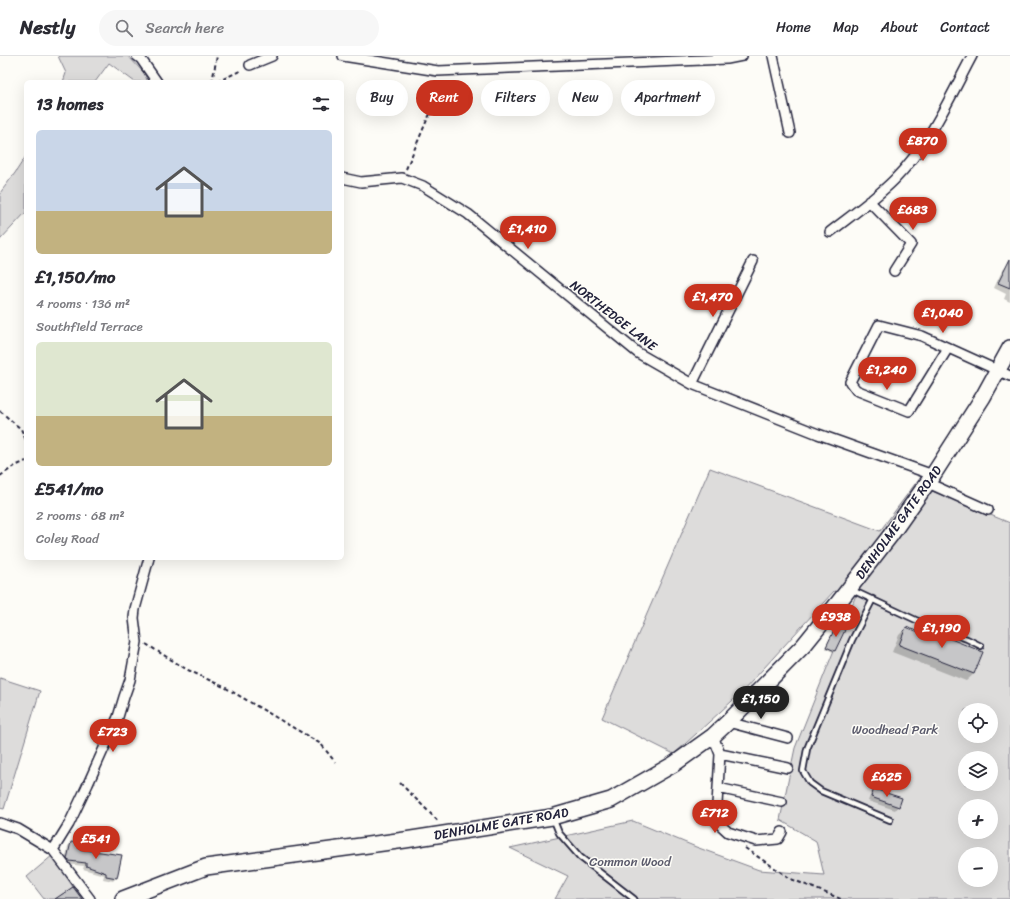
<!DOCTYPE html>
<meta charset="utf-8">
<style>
:root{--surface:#fff;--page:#f7f7f7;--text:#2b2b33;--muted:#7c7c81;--line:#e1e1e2;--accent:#c8321e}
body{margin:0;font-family:Sriracha,sans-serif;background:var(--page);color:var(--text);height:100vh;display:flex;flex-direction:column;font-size:15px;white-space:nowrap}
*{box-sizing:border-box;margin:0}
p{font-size:13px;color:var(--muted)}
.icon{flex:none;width:22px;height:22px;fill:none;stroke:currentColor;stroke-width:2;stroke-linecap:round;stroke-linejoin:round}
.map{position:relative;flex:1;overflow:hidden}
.panel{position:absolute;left:24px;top:24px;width:320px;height:480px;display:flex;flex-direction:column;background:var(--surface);border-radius:6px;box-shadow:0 4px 16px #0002}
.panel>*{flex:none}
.guide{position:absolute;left:356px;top:24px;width:380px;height:36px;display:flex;gap:8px}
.tools{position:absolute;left:958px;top:647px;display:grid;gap:8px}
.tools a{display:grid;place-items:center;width:40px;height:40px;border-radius:50%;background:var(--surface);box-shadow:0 4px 16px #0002;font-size:20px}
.price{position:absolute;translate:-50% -34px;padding:0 9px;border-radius:14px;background:var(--accent);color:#fff;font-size:13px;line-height:26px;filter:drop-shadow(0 1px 2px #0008)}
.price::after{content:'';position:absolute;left:50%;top:24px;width:12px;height:9px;margin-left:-6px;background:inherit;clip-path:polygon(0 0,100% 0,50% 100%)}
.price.current{background:#222;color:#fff}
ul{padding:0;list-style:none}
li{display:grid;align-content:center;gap:8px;height:212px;padding:0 12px}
li span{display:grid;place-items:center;height:124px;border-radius:6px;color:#555}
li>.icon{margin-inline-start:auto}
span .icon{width:72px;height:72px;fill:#fffc;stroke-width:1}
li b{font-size:17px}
h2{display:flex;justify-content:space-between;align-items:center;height:48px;padding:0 12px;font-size:17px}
.tag{padding:0 14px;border-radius:18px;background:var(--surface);box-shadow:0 4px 16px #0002;font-size:14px;line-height:36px}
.tag.current{background:var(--accent);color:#fff}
header{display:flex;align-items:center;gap:24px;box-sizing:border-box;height:56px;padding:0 20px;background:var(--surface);border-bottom:1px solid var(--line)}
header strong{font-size:19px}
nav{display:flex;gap:22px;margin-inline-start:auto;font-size:14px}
.search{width:280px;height:36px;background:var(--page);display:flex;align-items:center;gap:10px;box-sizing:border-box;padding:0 14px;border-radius:22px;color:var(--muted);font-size:15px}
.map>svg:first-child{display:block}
</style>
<header>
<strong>Nestly</strong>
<div class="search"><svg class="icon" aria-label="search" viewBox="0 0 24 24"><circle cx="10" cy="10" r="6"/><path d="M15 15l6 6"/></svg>Search here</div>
<nav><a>Home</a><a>Map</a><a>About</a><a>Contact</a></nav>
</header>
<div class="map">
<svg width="1010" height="843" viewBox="0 0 1010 843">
<rect width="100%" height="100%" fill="#fdfcf7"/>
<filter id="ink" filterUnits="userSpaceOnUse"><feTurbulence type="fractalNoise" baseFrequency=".025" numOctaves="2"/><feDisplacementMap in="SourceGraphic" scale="8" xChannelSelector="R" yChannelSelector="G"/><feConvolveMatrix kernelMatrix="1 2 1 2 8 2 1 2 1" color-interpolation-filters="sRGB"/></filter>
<g filter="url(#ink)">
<path fill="#dddcdb" stroke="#807f8b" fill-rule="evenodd" d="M58,0h70l16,17 4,9h-13l-26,-19 -14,19h-32l3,-9z
M26,100v56l-26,28v-47l15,-20z
M710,412l170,63 35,-47 95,39v376h-455l13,-23 -58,-28 123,-27 63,26 63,23 65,5 -8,-34 -36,-21 15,-72 61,-153 -22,-4 -91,100 -69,63 -72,-36zM965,654h26v26h-26zM965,702h26v26h-26zM965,750h26v26h-26zM965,798h26v26h-26z
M0,622l40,13 -36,118 -4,-1z
M53,799l20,32 -13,9 2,3h-18l-17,-22z"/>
<path fill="#0003" d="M1008,209l2,1v36l-6,-3 2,-5 -12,-6 8,-17z
M836,571l-2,24 -1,1 -8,-4z
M906,572l21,8 4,-4 51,20 -8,22 -8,7 -74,-29 7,-17z
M874,734l24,16 -3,4 -27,-9 3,-8z
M71,787l7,7 43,6 -5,22 -3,3 -10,-2 1,-4 -21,-6 1,-3 -18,-2 -1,-2 3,-16z"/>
<path fill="#c6c6c8" stroke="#22223b" d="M1010,203v29l-12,-5z
M836,570l9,4 -10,21 -9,-4z
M906,571l23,9 2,-5 52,21 -9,22 -75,-29z
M874,733l28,9 -3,9 -28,-10z
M71,786l9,1 -1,6 43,6 -5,23 -11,-2v-3l-20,-7v-3l-17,-2 -2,-2z
M73,831l9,12h-27z"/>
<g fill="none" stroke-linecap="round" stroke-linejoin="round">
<defs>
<path id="lane" d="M852,534l66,31 49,18 14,7
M873,543l-21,41 -45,109 -4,22 7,12 11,8 69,29
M553,762l6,15 21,24 54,42"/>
<path id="street" d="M137,0l4,3 16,23
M343,0l95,15 289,-12 15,-3
M773,0l17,77
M250,9l22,-9
M342,122l19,4 41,-4 21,8 45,28 170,139 54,31 126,50 115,41
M869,145l42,43 -17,27
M830,176c22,-17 45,-33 64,-52 35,-35 55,-81 78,-124
M948,292l-39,63 -53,-21 -6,-8 29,-57 43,11 88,40
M692,328l61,-123
M928,427l60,27
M728,666l60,16
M713,680l7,18 68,14
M720,698l-4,67 12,11 28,9 22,-2 4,-7
M718,732l64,14
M0,767l18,6 35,21 37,49
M53,794l16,-26 19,-40 30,-67 6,-20 6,-17 7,-38 -3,-24 1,-9 14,-51"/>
<path id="primary" d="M123,843l83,-32 199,-27 147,-23 59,-17 63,-36 39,-28 15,-14 76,-77 34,-42 52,-67 43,-61 50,-78 27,-49"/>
</defs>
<use href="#lane" stroke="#22223b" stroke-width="8"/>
<use href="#street" stroke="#22223b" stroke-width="12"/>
<use href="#primary" stroke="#22223b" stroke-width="18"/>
<path stroke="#22223b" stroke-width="2" stroke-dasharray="4 3" stroke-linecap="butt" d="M212,26l5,-26
M217,26l25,-12
M406,113l21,-49 20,-39
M0,355l21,18 5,11
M0,420l15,-10 11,-5
M146,588l40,25 40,19 95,56 14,18
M400,727l39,39
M745,792l46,31 50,20"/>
<use href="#lane" stroke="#fdfcf7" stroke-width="4.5"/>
<use href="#street" stroke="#fdfcf7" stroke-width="9"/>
<use href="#primary" stroke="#fdfcf7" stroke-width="15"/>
</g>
</g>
<g text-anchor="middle" stroke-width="3" stroke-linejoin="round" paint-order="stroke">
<g font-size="13" fill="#22223b" stroke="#fdfcf7">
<text transform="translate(614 259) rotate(38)" y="5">NORTHEDGE LANE</text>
<text transform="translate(898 466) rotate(-54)" y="5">DENHOLME GATE ROAD</text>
<text transform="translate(501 767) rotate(-10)" y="5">DENHOLME GATE ROAD</text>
</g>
<g font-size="13" fill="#5a5a6b" stroke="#fdfcf7">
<text x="895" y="678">Woodhead Park</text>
<text x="630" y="810">Common Wood</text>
</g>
</g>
</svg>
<div class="tools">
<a><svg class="icon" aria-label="locate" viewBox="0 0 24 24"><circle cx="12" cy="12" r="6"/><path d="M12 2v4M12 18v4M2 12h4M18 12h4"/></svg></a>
<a><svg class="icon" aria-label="layers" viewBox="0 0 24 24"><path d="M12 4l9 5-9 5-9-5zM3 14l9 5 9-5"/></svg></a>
<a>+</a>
<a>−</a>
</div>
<b class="price" style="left:923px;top:106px">£870</b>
<b class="price" style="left:913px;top:175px">£683</b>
<b class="price" style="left:528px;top:194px">£1,410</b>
<b class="price" style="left:713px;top:262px">£1,470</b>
<b class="price" style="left:943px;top:278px">£1,040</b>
<b class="price" style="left:887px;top:335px">£1,240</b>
<b class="price" style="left:836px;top:582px">£938</b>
<b class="price" style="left:942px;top:593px">£1,190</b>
<b class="price current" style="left:761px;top:664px">£1,150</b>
<b class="price" style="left:113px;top:697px">£723</b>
<b class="price" style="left:887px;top:742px">£625</b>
<b class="price" style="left:715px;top:778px">£712</b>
<b class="price" style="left:96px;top:804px">£541</b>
<div class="guide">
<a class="tag">Buy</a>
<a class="tag current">Rent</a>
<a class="tag">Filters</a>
<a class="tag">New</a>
<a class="tag">Apartment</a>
</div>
<section class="panel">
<h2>13 homes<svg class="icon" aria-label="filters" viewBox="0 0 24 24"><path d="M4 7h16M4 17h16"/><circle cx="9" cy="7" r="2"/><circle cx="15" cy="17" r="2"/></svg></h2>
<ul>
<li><span style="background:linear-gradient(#c9d6e8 65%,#c2b280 0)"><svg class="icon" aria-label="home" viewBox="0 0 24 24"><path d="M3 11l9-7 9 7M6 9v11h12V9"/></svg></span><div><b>£1,150/mo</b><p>4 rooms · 136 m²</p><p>Southfield Terrace</p></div></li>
<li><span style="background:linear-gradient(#dfe7d0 60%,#c2b280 0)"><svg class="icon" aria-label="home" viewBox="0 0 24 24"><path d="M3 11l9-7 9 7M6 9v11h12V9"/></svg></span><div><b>£541/mo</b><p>2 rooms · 68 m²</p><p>Coley Road</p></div></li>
</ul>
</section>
</div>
